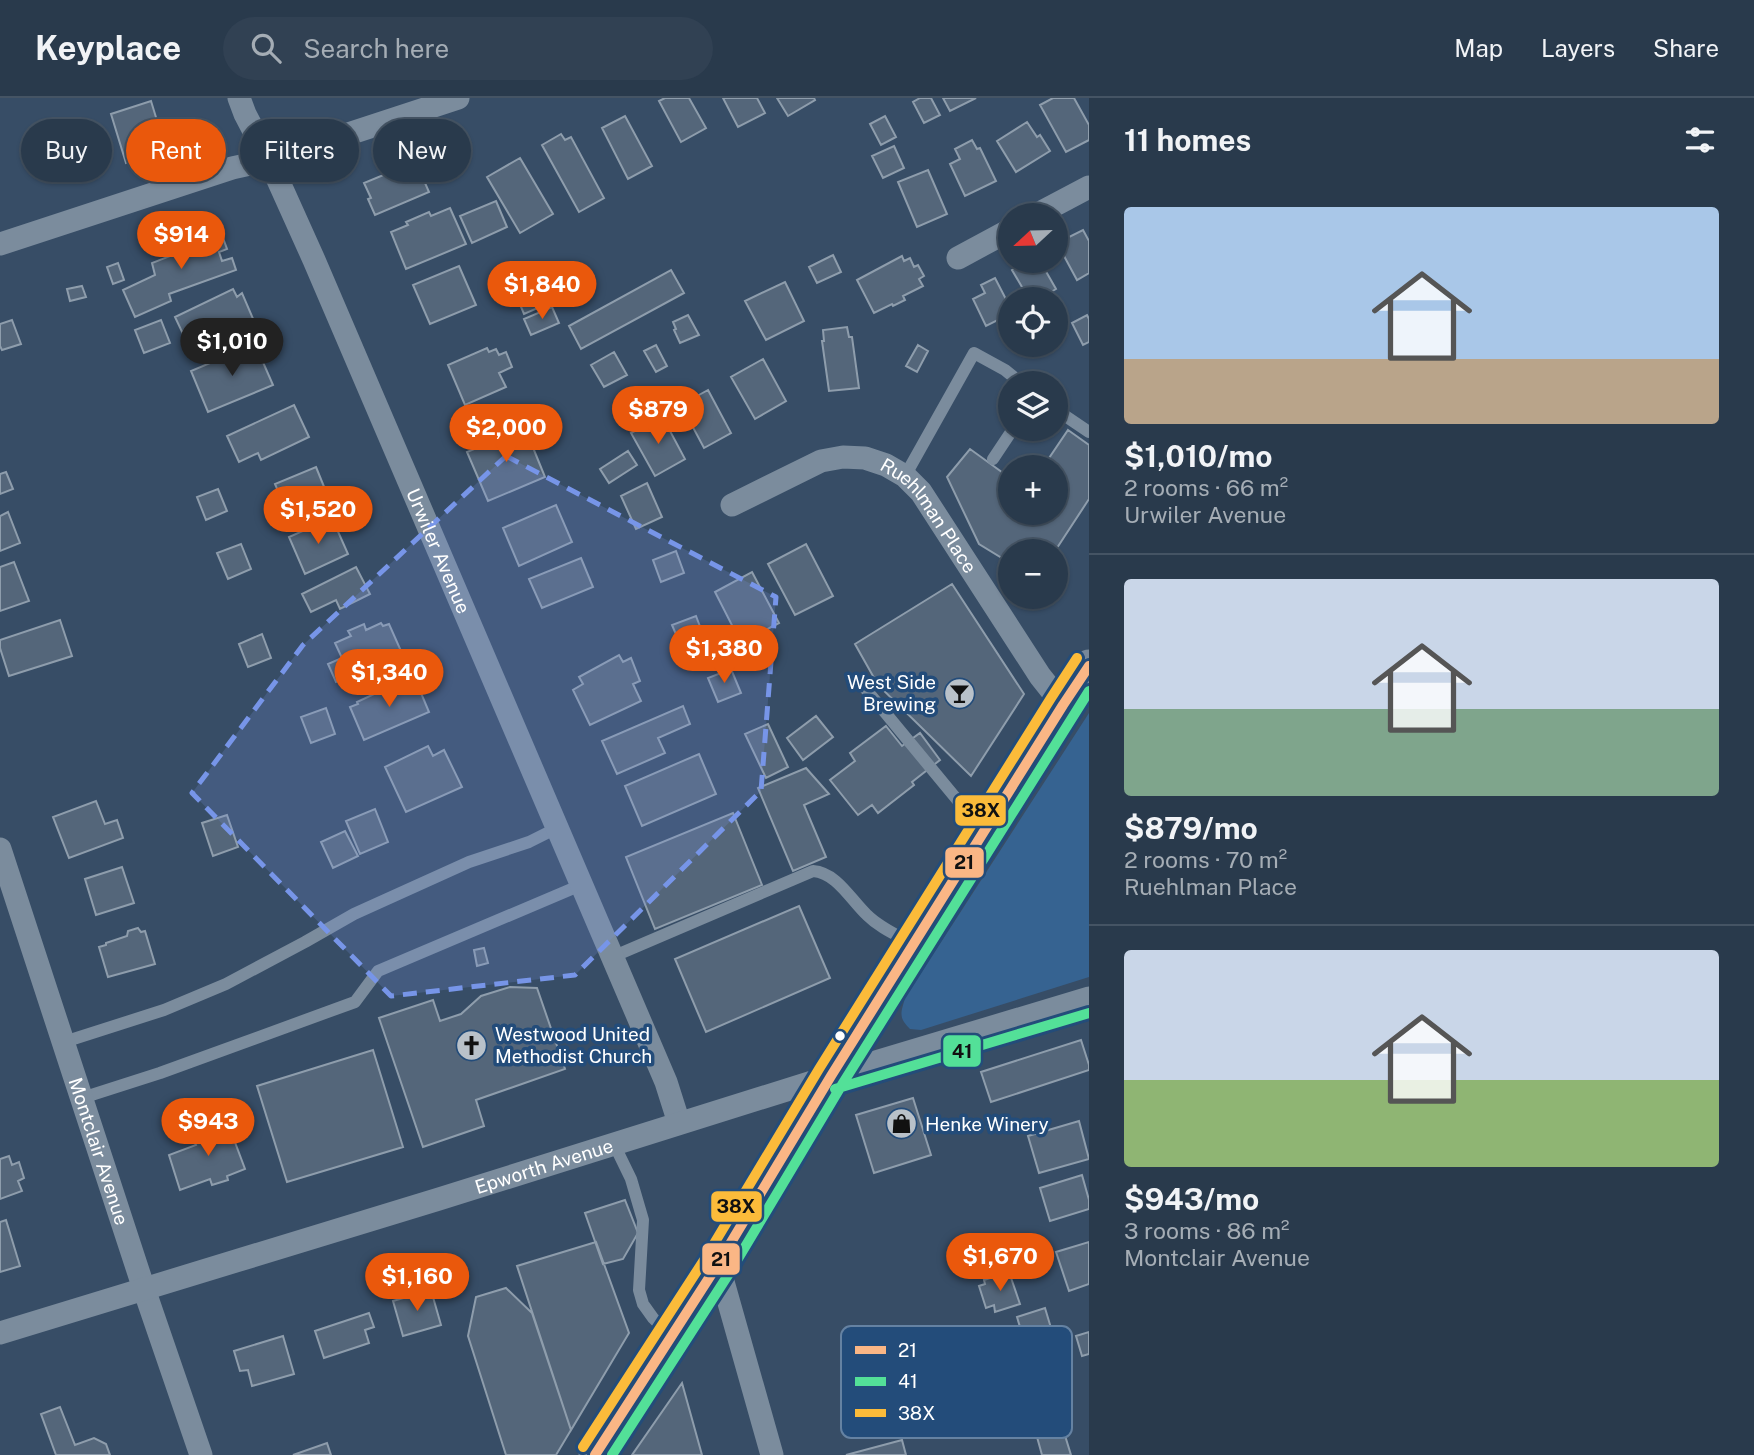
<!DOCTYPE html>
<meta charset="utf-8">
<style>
:root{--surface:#293a4c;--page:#314153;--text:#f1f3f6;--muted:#a5adb5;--line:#455464;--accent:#ea580c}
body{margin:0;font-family:"Public Sans",sans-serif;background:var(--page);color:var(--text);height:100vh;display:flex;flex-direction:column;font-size:26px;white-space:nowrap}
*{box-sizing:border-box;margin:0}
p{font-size:23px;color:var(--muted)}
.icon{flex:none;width:38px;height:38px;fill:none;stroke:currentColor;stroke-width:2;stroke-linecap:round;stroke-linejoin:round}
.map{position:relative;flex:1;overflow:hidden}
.sheet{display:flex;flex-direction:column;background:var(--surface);width:665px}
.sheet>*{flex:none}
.banner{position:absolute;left:21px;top:21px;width:665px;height:63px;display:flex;gap:14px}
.needle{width:46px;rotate:248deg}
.tools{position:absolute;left:998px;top:105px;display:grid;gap:14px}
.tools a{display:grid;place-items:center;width:70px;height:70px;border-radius:50%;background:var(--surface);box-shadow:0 2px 5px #0004,0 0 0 2px var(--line);font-size:35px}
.price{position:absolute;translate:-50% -60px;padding:0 16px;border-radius:24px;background:var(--accent);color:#fff;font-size:23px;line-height:46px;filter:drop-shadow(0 2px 4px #0008)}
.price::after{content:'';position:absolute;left:50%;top:42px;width:21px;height:16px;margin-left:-10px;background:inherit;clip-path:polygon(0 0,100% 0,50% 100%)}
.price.selected{background:#222;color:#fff}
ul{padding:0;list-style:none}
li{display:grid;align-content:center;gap:14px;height:371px;padding:0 35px}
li+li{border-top:2px solid var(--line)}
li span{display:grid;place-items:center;height:217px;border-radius:7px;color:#555}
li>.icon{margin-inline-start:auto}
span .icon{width:126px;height:126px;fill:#fffc;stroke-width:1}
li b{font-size:30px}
h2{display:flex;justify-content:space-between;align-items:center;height:84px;padding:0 35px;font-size:30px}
.chip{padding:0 24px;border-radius:32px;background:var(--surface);box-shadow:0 2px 5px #0004,0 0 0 2px var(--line);font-size:24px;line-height:63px}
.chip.selected{background:var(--accent);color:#fff}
header{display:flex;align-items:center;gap:42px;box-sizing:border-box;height:98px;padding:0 35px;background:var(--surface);border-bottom:2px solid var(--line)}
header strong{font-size:33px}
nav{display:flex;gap:38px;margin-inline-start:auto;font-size:24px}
.search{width:490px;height:63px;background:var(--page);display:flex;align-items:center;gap:18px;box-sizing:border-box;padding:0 24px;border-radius:38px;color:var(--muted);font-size:26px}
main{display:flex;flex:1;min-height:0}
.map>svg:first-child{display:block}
</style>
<header>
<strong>Keyplace</strong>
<div class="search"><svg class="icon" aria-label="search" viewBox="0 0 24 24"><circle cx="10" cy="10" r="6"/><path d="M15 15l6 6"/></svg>Search here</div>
<nav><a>Map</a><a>Layers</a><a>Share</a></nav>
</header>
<main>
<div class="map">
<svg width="1089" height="1357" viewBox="0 0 1089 1357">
<rect width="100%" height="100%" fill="#374d66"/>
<path fill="#366391" d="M1089,615v264l-168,53 -11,-1c-12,-12 -9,-16 -5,-31z"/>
<path fill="#54667a" stroke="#8e9dac" stroke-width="2" d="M665,0h24l17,30 -25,14 -22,-41z
M723,0h34l8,15 -27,14z
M777,0h37l1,2 -27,16z
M920,0h11l9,17 -16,8 -11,-21z
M943,0h33l-26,13z
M1053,0h21l15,27v15l-23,12 -26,-47z
M151,3l15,49 -40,13 -15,-49z
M625,18l27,50 -24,13 -26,-51z
M885,18l11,21 -15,8 -11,-21z
M1027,24l10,15 3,-2 10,16 -34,21 -19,-31z
M561,36l4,6 6,-3 33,61 -25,14 -37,-67z
M972,42l5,9 3,-1 16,33 -31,15 -15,-32 10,-5 -5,-10z
M894,48l10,22 -21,10 -11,-22z
M520,60l33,56 -33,19 -33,-56z
M422,61l9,21 -6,3 4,9 -54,23 -7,-16 3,-1 -7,-15z
M928,72l19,44 -30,13 -19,-45z
M496,103l11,26 -35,16 -12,-27z
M450,110l16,36 -60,25 -15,-37 17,-7 -2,-3 23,-10 2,4z
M219,129l8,22 -8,3 3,9 10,-3 4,12 -67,24 2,7 -36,16 -12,-27 32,-15 -3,-12 36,-14 -4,-11 26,-10v2z
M1083,132l6,11v32l-12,7 -20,-37z
M833,157l8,17 -24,11 -8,-16z
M902,158l2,5 6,-3 4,9 4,-2 6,11 -5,3 4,7 -20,10 2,4 -12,6 -1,-2 -18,9 -17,-33z
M1027,163h13l16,28 -17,10h-10l-17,-29z
M118,165l6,17 -11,4 -6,-17z
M459,168l17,39 -46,19 -17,-39z
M671,172l13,23 -103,56 -12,-23z
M538,179l11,26 -25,11 -11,-26z
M995,180l15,29v7l-24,12 -13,-27 12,-6 -4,-8z
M785,184l19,39 -38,19 -21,-39z
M82,188l4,11 -16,4 -3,-12z
M233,191l4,8 5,-4 12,28 -6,3 1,3 -57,26 -17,-36z
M552,209l7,16 -28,12 -7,-16z
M688,217l11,20 -19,8 -6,-13 2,-1 -3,-7z
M1087,217l2,4v23l-6,3 -11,-22z
M12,222l9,24 -19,6 -2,-4v-22z
M161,222l9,23 -26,10 -9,-23z
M847,229l2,10h3l7,51 -30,3 -7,-50h2l-1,-11z
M255,246l18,41 -65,27 -17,-41z
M656,247l11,21 -11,6 -12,-21z
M918,247l10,6 -11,21 -11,-6z
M487,250l2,4 7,-3 3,6 7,-3 6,15 -13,6 7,14 -41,18 -17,-40z
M614,254l13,23 -23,12 -13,-22z
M763,261l23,42 -31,18 -24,-42z
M708,292l23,43 -27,15 -23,-43z
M294,307l15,32 -48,23 -3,-7 -19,9 -12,-26z
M662,318l23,43 -30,17 -24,-43z
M525,330l20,49 -57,24 -21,-49z
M1068,332l21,15v54l-34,52h-45v12l-31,-19 -32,-67 23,-28 40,29v35h45v-46h-12z
M628,353l9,14 -28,18 -9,-14z
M316,369l13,32 -41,16 -13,-31z
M6,374l7,17 -13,5v-20z
M647,385l15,34 -26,12 -15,-33z
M218,391l9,22 -21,9 -9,-23z
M556,407l16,37 -53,24 -16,-38z
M8,414l12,31 -20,8v-35z
M332,420l16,36 -43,20 -16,-37z
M241,446l10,25 -23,10 -11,-26z
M806,446l27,52 -38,19 -27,-51z
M676,453l8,22 -23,9 -8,-22z
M581,460l12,29 -51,21 -13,-29z
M14,464l15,39 -29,10v-44z
M356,469l14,27 -30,15 -4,-9 -25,12 -9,-18z
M752,474l27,51 -38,20 -26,-51z
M952,486l72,110 -53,82 -93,-91 -23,-41z
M696,518l8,21 -23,9 -9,-21z
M60,522l12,36 -63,20 -9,-28v-8z
M381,525l2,3 6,-2 12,27 -65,31 -8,-18 14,-6 -7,-15 16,-7 -3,-5 16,-7 2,6z
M262,536l9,24 -23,9 -9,-23z
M619,557l4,7 8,-4 9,23 -7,3 8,17 -51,24 -17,-35 10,-6 -4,-7z
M731,571l10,24 -23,9 -10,-24z
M406,581l2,5 8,-3 13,31 -65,28 -14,-33 8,-3 -1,-2z
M683,608l7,18 -32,14 7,15 -48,21 -15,-33z
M326,610l9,26 -24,9 -10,-26z
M816,618l17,21 -30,23 -16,-22z
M768,626l20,43 -22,11 -21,-44z
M886,628l16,20 18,-13 20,27 -28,22 2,3 -36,28 -6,-8 -14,10 -28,-35 25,-19 -5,-8z
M428,648l5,10 11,-6 18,37 -56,25 -21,-45z
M699,656l17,40 -74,32 -17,-40z
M806,670l23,26 -25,11 22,52 -33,14 -35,-83z
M96,703l9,23 12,-4 6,18 -54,20 -16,-41z
M375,711l13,33 -28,12 -14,-33z
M733,715l29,72 -107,44 -29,-72z
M227,717l11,32 -25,9 -11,-33z
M345,733l13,25 -25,12 -12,-26z
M122,769l12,36 -38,12 -11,-36z
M799,808l31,72 -124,54 -31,-73z
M138,830l3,4 4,-1 10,33 -47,13 -9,-30 7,-2v-2l21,-7 1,-5z
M484,850l4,15 -11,3 -3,-16z
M510,889l27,1 28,81 -89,31 8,26 -61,21 -44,-129 54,-18 7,21 21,-7 20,-18z
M1081,942l8,25v5l-98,32 -10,-30z
M373,952l30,97 -116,35 -30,-96z
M913,1000l18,57 -57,18 -18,-58z
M227,1023l18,48 -18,7 1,4 -16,5 -2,-6 -30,11 -11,-35 27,-10 -5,-11z
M1079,1023l10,38 -50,14 -11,-37z
M9,1058l3,9 7,-3 5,16 -6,3 4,10 -22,8v-40z
M1082,1077l7,25v9l-39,12 -10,-33z
M625,1102l13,33 -15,26 -20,5 -18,-51z
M6,1122l14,46 -20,6v-50z
M596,1144l33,91 -58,97 -54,-164z
M1089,1144v42l-20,7 -13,-39z
M1009,1174l11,32 -25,8 -1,-7 -8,3 -7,-22 6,-2 -1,-4z
M506,1190l26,25 39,117 -15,25h-50l-38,-119 8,-39z
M431,1192l10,35 -38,11 -10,-35z
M1045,1210l9,30 -28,9 -9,-30z
M369,1215l5,14 -9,3 4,13 -45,15 -9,-27z
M1089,1234v22l-7,2 -6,-20z
M283,1238l11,38 -42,12 -4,-16 -8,1 -6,-20z
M682,1285l20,72h-70z
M60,1309l15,38 19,-7 12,6 4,11h-54l-15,-41z
M1063,1331l8,26h-29l-5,-18z
M902,1342l4,15h-60z
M327,1345l4,12h-38z"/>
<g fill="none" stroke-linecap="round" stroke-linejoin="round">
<path stroke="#7b8c9d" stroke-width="12" d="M1055,311l34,23
M993,361l20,-30
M905,378l69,-123 31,17 16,13
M864,589l119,144
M612,859l201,-86c24,2 37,28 54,44 13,13 30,20 46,29
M64,944l100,-32 62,-26 79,-42 49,-28 115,-52 60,-20 28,-14
M82,1000l78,-25 195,-71 23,-31 203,-86
M614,1046l17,35 12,41 -4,70 4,14 10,14 18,18"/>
<g stroke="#7b8c9d" stroke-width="23">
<path id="s1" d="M239,0l6,16 24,46 45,100 352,822 13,41"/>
<path d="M1036,117l53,-28"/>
<path d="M0,146l232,-76 37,-8 189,-62"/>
<path d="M958,160l52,-28"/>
<path id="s2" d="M732,407l89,-44 22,-4 22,1 21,7 19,11 16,16 119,184 23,29"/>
<path id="s3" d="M0,751l144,440 57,166"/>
<path d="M718,1166l54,191"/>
<path id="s4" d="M0,1235l439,-134 440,-138 210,-63"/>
</g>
<path stroke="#778799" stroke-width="33" d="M595,1357l123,-191 113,-188 232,-371 26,-39"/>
<defs>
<path id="bus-1" d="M595,1357l123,-191 113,-188 232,-371 26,-39"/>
<path id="bus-2" d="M835,991l254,-76
M612,1357l118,-183 113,-189 246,-392"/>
<path id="bus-3" d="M583,1349l123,-190 113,-188 232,-371 26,-40"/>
</defs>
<use href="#bus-1" stroke="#234c7a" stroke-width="16"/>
<use href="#bus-2" stroke="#234c7a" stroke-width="16"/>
<use href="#bus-3" stroke="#234c7a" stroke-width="16"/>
<use href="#bus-1" stroke="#fab685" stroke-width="10"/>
<use href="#bus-2" stroke="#53e098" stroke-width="10"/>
<use href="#bus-3" stroke="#fbbb3a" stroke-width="10"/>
</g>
<path fill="#7795e8" fill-opacity="0.2" stroke="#7795e8" stroke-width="5" stroke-dasharray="14 9" stroke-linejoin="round" d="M506,358l270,141 -15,194 -186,184 -184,21 -199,-203 111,-148z"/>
<defs>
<symbol id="bar-disc" viewBox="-11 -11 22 22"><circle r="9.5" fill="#b9c1c9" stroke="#234c7a"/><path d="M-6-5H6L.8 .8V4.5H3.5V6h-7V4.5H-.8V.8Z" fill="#111"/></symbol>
<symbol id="church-disc" viewBox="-11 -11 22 22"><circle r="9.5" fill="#b9c1c9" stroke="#234c7a"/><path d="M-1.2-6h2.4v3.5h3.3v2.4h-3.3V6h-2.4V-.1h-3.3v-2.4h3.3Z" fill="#111"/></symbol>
<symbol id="shop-disc" viewBox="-11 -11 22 22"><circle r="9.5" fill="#b9c1c9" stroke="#234c7a"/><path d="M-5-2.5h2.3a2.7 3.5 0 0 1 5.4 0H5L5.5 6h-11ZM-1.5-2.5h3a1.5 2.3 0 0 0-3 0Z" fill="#111"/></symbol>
</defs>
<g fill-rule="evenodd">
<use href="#bar-disc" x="942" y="578" width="35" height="35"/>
<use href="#church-disc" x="454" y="930" width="35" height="35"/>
<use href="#shop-disc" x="884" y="1008" width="35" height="35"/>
</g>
<circle fill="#fff" stroke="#234c7a" stroke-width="2.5" cx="840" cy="938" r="6"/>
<g text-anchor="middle" stroke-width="7" stroke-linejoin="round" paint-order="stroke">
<g font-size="19" fill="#fff" stroke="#234c7a">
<text dy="7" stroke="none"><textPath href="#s2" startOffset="233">Ruehlman Place</textPath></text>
<text dy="7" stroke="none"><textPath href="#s1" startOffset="495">Urwiler Avenue</textPath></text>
<text dy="7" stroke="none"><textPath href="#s3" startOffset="318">Montclair Avenue</textPath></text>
<text dy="7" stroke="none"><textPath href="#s4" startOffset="569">Epworth Avenue</textPath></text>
</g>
<g font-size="19" fill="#fff" stroke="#234c7a" text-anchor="start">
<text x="936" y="591" text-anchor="end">West Side<tspan x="936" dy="22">Brewing</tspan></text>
<text x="495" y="943">Westwood United<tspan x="495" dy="22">Methodist Church</tspan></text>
<text x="925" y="1033">Henke Winery</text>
</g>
</g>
<rect x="841" y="1228" width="231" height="112" rx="10" fill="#234c7a" stroke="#6582a2" stroke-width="2"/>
<rect x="855" y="1248" width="31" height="8" fill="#fab685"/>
<rect x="855" y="1279" width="31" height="9" fill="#53e098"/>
<rect x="855" y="1311" width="31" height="8" fill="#fbbb3a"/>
<g font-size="19" fill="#fff">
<text x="898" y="1259">21</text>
<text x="898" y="1290">41</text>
<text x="898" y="1322">38X</text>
</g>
<g stroke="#234c7a" stroke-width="2.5">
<rect x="954" y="696" width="53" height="33" rx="7" fill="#fbbb3a"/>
<rect x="944" y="748" width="41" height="33" rx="7" fill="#fab685"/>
<rect x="942" y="936" width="40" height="34" rx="7" fill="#53e098"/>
<rect x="710" y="1092" width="53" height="33" rx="7" fill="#fbbb3a"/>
<rect x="701" y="1144" width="40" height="34" rx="7" fill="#fab685"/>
</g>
<g font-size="19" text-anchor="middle" font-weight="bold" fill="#111">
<text x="981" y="719">38X</text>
<text x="964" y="771">21</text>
<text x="962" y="960">41</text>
<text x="736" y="1115">38X</text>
<text x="721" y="1168">21</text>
</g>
</svg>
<div class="tools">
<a><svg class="needle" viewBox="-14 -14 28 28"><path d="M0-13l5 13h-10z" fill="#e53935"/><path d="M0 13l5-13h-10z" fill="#a5adb5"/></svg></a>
<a><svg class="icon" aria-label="locate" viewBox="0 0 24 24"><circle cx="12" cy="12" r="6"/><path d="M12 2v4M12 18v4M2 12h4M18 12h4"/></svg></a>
<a><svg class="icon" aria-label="layers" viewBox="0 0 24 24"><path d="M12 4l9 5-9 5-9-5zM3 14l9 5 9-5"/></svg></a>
<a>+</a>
<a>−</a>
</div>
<b class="price" style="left:181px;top:173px">$914</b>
<b class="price" style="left:542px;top:223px">$1,840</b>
<b class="price selected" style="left:232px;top:280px">$1,010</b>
<b class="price" style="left:658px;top:348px">$879</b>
<b class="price" style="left:506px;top:366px">$2,000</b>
<b class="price" style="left:318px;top:448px">$1,520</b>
<b class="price" style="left:724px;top:587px">$1,380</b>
<b class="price" style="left:389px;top:611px">$1,340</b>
<b class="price" style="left:208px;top:1060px">$943</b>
<b class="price" style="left:1000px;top:1195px">$1,670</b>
<b class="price" style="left:417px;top:1215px">$1,160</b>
<div class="banner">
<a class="chip">Buy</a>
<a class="chip selected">Rent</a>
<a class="chip">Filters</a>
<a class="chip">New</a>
</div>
</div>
<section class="sheet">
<h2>11 homes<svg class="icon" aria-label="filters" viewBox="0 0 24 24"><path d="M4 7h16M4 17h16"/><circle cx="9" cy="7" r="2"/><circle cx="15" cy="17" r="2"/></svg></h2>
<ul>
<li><span style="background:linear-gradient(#a9c7e8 70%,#b9a48a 0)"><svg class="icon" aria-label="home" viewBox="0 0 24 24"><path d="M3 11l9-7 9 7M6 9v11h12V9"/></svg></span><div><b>$1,010/mo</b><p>2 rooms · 66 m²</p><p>Urwiler Avenue</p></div></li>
<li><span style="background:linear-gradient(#c9d6e8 60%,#7fa58c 0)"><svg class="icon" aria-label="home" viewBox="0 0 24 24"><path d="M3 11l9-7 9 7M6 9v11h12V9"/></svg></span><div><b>$879/mo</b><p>2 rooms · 70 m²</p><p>Ruehlman Place</p></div></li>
<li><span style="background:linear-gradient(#c9d6e8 60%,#8fb573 0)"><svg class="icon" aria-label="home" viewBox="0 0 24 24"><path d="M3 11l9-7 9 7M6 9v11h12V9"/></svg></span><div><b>$943/mo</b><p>3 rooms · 86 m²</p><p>Montclair Avenue</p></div></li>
</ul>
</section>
</main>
